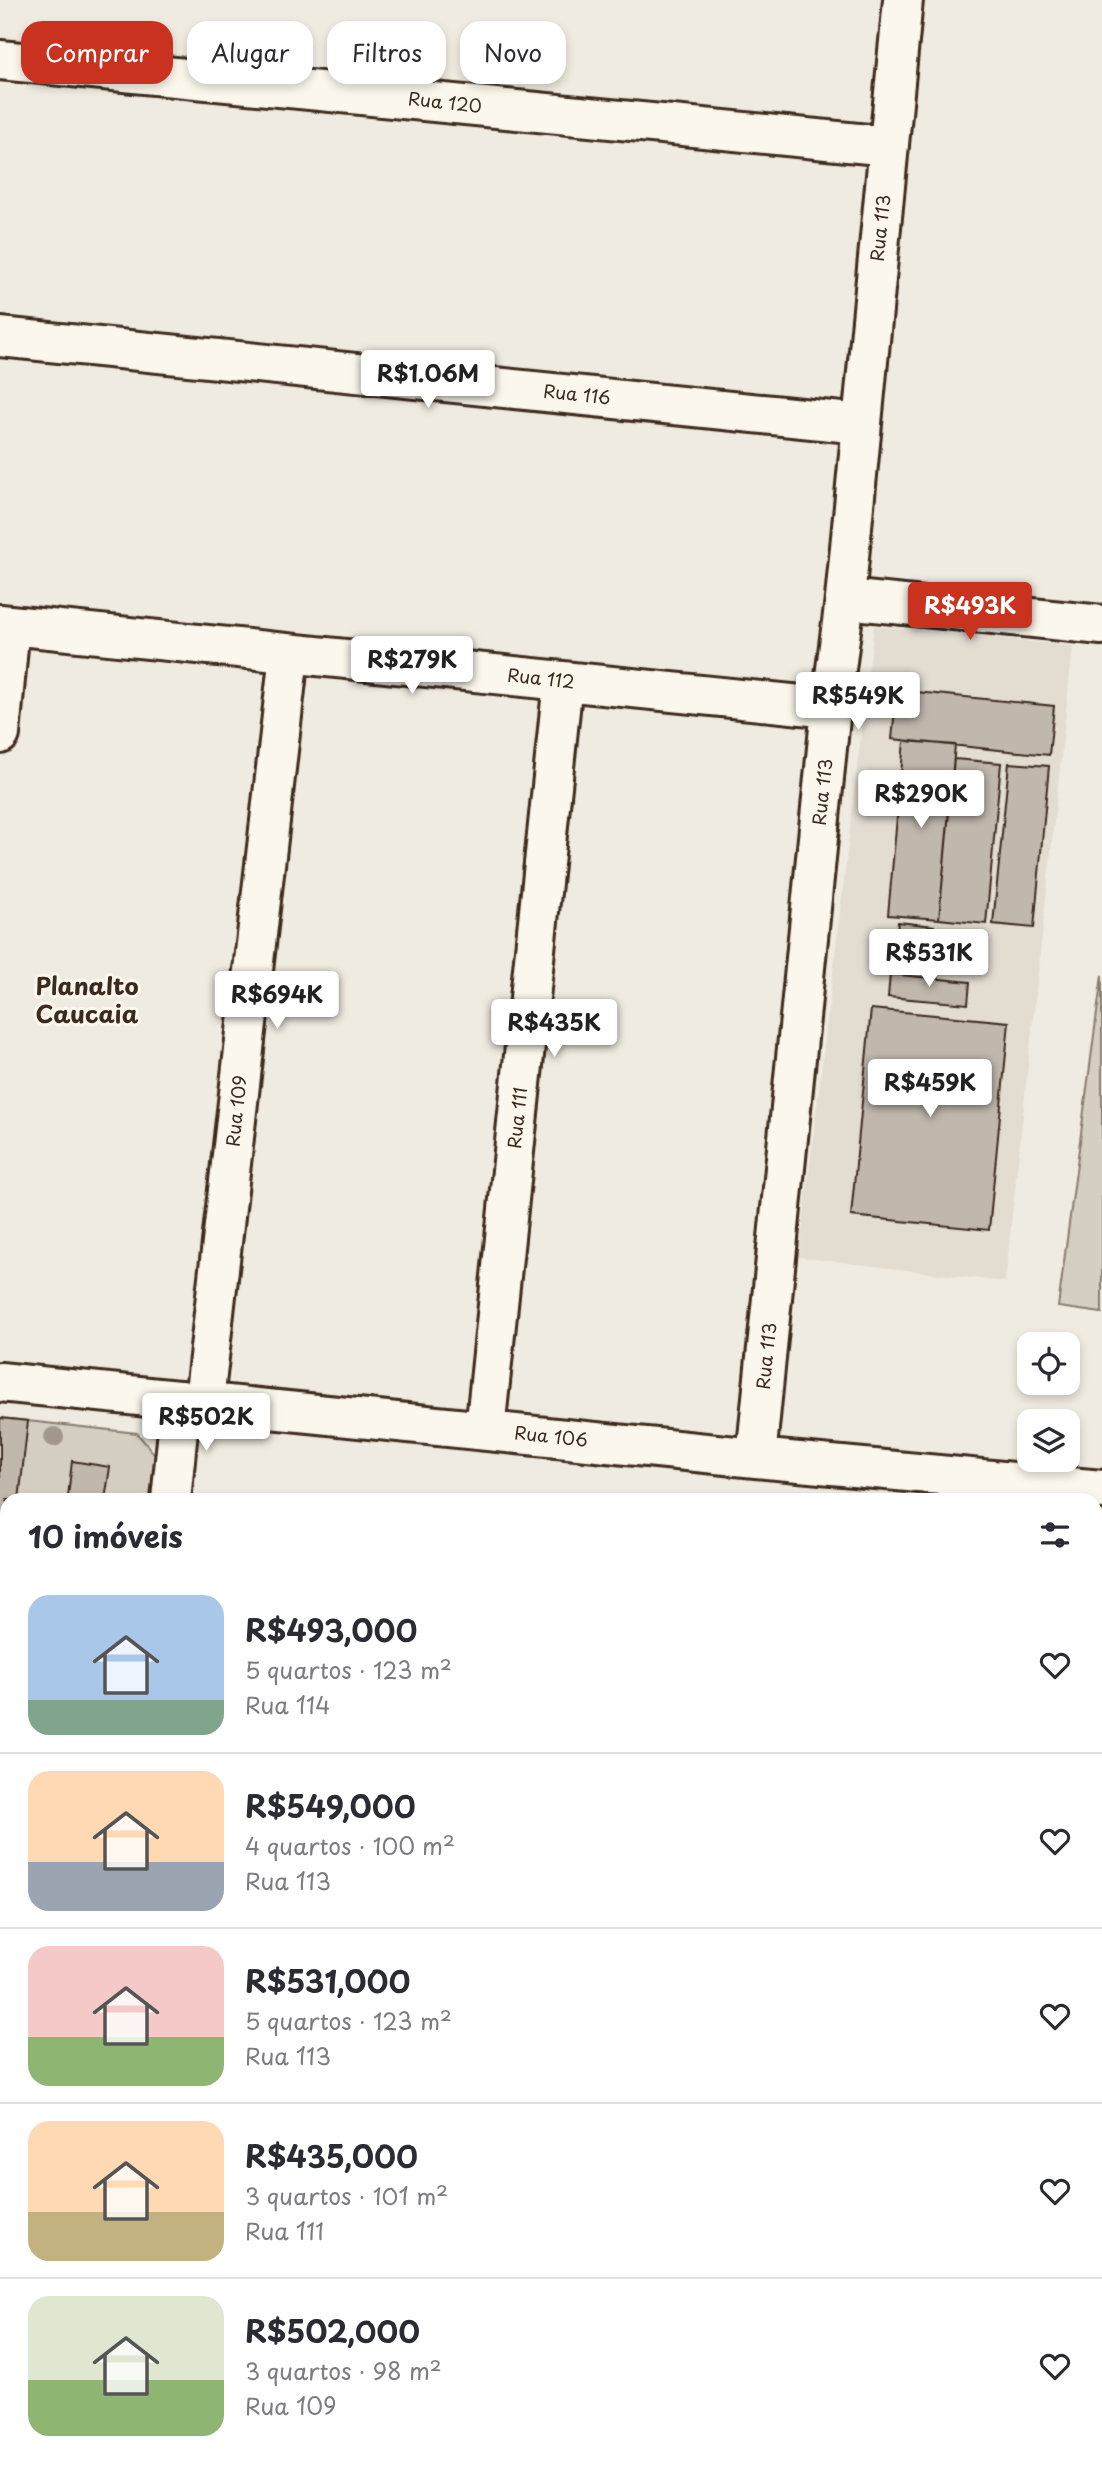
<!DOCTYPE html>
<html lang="pt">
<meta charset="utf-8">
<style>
:root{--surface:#fff;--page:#f7f7f7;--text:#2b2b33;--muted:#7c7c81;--line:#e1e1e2;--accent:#c8321e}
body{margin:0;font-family:"Playpen Sans",sans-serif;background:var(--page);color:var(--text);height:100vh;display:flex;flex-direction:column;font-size:26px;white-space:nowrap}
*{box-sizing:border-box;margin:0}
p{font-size:23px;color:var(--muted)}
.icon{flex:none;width:38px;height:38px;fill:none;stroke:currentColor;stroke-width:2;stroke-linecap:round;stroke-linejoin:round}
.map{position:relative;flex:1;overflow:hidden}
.panel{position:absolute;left:0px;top:1493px;width:1102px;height:975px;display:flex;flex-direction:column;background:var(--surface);border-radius:21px 21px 0 0;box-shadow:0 4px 10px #0003}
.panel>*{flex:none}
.top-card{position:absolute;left:21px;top:21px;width:700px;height:63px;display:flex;gap:14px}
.fabs{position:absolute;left:1017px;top:1332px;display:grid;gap:14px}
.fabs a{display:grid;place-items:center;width:63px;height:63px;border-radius:14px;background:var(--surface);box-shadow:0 4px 10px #0003;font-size:35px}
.price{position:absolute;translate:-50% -60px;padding:0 16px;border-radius:7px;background:#fff;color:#222;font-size:23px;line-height:46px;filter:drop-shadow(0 2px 4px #0008)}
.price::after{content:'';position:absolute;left:50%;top:42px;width:21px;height:16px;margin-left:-10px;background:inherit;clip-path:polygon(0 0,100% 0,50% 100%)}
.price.on{background:var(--accent);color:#fff}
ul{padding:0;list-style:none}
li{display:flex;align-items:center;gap:21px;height:175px;padding:0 28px}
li+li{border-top:2px solid var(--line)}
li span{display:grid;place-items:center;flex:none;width:196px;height:140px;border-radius:21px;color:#555}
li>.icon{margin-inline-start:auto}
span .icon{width:84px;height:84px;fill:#fffc;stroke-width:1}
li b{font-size:30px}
h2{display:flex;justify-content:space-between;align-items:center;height:84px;padding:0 28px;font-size:30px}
.pill{padding:0 24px;border-radius:21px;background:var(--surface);box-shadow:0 4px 10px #0003;font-size:24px;line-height:63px}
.pill.on{background:var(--accent);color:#fff}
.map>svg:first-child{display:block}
</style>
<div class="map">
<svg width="1102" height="2467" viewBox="0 0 1102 2467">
<rect width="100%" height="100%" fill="#f0ebe0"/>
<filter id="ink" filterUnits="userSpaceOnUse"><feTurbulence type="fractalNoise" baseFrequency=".0143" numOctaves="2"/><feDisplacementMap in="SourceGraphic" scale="14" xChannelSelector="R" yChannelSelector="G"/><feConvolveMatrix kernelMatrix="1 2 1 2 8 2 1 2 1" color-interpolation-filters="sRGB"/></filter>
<g filter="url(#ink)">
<path fill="#e2dcd1" d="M874,626l199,20 -68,636 -206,-25z"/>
<path fill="#d5cec3" stroke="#887c70" stroke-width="2" d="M1102,975v338l-44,-6z
M0,1418l137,15 24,29 -4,38h-150v413l-7,-11z"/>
<path fill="#c0b8ad" stroke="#3b2a1e" stroke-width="2" d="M897,690l157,16 -5,49 -157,-16z
M904,741l51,4 -16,174 -51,-4z
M954,759l47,4 -15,161 -47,-5z
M1009,763l40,3 -15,162 -41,-4z
M898,922l36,4 -5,44 -36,-3z
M890,974l80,8 -2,22 -80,-7z
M871,1009l138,13 -20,208 -138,-14z
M0,1418l28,3 -9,79h-12v22l-7,-1z
M72,1461l38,6 -5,33 -37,-3z
M1096,2429l6,1v37h-63l2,-7h55z"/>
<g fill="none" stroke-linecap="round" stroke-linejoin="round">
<defs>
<path id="minor" d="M0,60l889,86
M0,337l861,87
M845,599l257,26
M0,624l831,84
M0,734l10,-109
M0,1382l756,76 346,32
M204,1401l85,-747
M485,1430l78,-749
M756,1458l75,-750 14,-109 58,-599
M171,1500l10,-100
M1096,1773l6,1
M0,1959h7
M1096,2059h6
M0,2244l7,1
M1096,2347h6
M94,2467l2,-7
M948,2467l3,-7"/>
</defs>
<use href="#minor" stroke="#3b2a1e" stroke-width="44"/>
<use href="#minor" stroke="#fbf7ec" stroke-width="38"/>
</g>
<circle fill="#a2978c" cx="54" cy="1437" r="10"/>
</g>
<g text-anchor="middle" stroke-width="6" stroke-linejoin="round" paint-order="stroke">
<g font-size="18" fill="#3b2a1e" stroke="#fbf7ec">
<text transform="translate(445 103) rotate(6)" y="6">Rua 120</text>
<text transform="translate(881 228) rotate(-84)" y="6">Rua 113</text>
<text transform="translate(577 395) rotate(6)" y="6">Rua 116</text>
<text transform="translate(541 679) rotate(6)" y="6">Rua 112</text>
<text transform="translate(823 792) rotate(-84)" y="6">Rua 113</text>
<text transform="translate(237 1111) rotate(-84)" y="6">Rua 109</text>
<text transform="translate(518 1118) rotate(-84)" y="6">Rua 111</text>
<text transform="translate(767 1356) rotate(-84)" y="6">Rua 113</text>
<text transform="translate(551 1437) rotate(6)" y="6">Rua 106</text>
</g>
<g font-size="24" font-weight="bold" fill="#3b2a1e" stroke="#fbf7ec">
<text x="87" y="995">Planalto<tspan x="87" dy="28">Caucaia</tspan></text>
</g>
</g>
</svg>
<div class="fabs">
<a><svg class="icon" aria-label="locate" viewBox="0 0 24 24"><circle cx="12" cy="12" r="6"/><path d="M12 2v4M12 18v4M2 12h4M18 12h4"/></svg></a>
<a><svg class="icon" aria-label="layers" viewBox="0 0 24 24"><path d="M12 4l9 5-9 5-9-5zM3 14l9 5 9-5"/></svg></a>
</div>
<b class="price" style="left:428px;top:410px">R$1.06M</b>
<b class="price on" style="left:970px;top:642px">R$493K</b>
<b class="price" style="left:412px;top:696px">R$279K</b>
<b class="price" style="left:858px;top:732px">R$549K</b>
<b class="price" style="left:921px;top:830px">R$290K</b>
<b class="price" style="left:929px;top:989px">R$531K</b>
<b class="price" style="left:277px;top:1031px">R$694K</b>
<b class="price" style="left:554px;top:1059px">R$435K</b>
<b class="price" style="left:930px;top:1119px">R$459K</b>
<b class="price" style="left:206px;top:1453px">R$502K</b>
<div class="top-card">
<a class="pill on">Comprar</a>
<a class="pill">Alugar</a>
<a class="pill">Filtros</a>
<a class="pill">Novo</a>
</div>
<section class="panel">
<h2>10 imóveis<svg class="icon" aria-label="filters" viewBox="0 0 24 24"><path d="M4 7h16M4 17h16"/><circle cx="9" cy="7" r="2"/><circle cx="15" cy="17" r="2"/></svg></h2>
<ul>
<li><span style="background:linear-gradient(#a9c7e8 75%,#7fa58c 0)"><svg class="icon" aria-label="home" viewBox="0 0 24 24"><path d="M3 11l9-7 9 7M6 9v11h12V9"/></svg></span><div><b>R$493,000</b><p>5 quartos · 123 m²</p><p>Rua 114</p></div><svg class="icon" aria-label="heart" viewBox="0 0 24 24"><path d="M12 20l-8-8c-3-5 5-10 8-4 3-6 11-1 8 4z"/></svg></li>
<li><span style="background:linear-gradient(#ffd9b3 65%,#9aa5b1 0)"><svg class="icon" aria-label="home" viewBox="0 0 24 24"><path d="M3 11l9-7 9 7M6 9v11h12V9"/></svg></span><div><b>R$549,000</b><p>4 quartos · 100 m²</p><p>Rua 113</p></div><svg class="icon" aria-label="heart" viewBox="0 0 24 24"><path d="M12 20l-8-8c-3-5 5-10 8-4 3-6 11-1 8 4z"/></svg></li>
<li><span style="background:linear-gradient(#f6c9c9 65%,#8fb573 0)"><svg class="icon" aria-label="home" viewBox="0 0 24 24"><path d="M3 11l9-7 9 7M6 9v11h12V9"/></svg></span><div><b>R$531,000</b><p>5 quartos · 123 m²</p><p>Rua 113</p></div><svg class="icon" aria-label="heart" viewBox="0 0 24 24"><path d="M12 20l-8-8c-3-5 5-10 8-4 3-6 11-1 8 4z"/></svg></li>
<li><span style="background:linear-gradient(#ffd9b3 65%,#c2b280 0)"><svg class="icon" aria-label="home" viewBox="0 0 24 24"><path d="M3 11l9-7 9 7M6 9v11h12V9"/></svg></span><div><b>R$435,000</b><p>3 quartos · 101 m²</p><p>Rua 111</p></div><svg class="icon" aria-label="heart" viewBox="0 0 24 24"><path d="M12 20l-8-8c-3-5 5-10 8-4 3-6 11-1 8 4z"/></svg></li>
<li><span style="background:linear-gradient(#dfe7d0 60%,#8fb573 0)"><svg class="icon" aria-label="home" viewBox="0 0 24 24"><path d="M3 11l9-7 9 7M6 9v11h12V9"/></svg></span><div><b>R$502,000</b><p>3 quartos · 98 m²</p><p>Rua 109</p></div><svg class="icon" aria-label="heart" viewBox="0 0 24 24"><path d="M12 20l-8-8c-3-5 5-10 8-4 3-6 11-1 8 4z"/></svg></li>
</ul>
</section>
</div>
